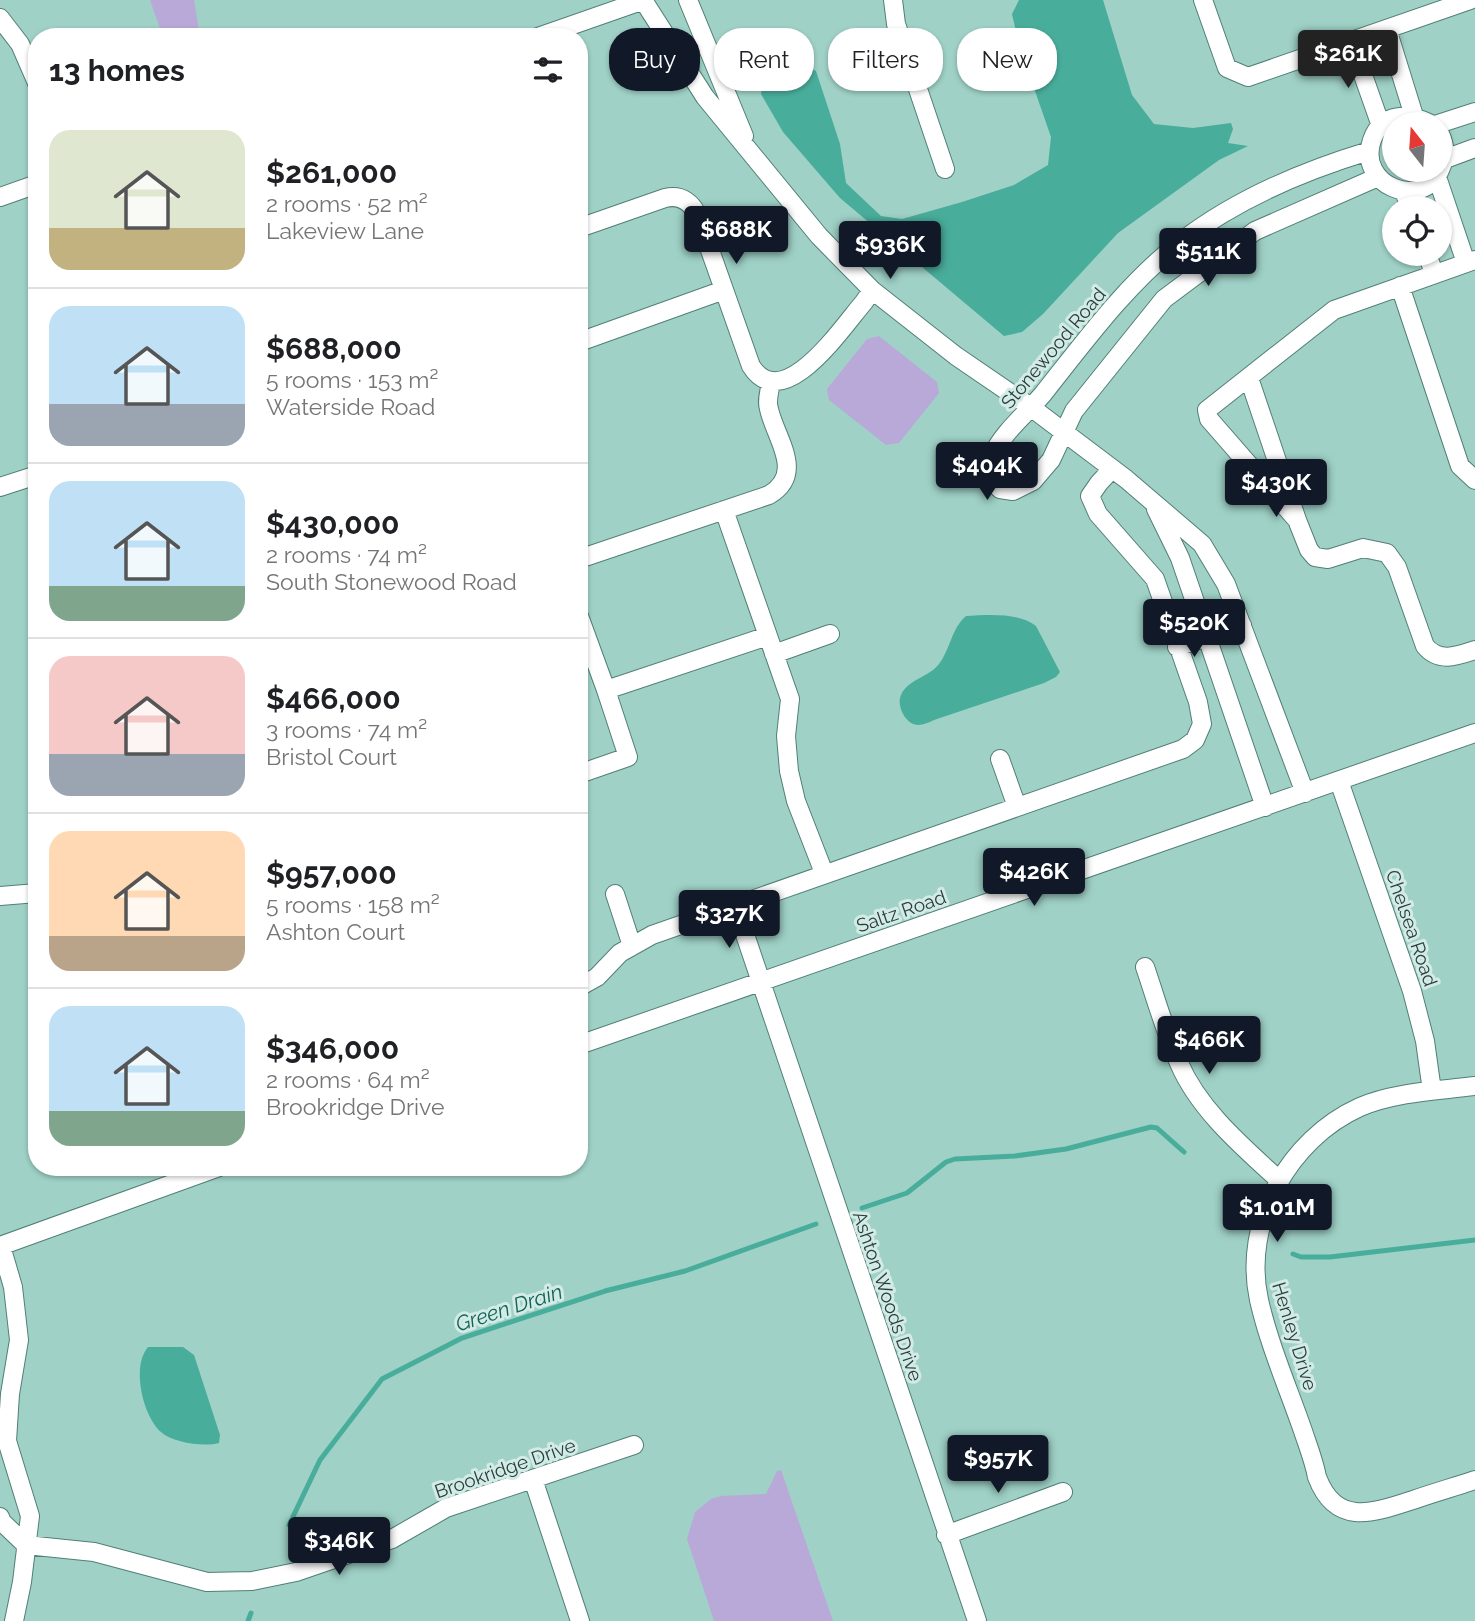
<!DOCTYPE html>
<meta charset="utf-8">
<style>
:root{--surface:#fff;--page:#f2f2f2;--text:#202124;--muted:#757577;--line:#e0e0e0;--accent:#111827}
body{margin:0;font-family:Raleway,sans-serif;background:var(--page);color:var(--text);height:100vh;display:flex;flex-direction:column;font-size:26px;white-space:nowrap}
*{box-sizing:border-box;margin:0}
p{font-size:23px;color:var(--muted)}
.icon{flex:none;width:38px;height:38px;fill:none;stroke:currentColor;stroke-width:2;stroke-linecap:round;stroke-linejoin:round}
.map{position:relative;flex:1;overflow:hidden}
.side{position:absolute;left:28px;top:28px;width:560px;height:1148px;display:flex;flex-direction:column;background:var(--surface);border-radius:28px;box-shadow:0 2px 5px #0004}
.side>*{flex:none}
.guide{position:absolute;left:609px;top:28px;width:665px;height:63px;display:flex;gap:14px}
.needle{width:46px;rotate:343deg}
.buttons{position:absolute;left:1382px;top:112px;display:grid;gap:14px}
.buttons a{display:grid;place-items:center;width:70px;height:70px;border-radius:50%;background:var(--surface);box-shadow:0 2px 5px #0004;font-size:35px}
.price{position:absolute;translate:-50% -60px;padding:0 16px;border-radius:7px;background:var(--accent);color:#fff;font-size:23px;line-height:46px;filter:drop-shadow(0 2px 4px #0008)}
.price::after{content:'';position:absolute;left:50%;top:42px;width:21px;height:16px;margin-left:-10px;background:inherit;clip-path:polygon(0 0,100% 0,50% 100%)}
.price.active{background:#222;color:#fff}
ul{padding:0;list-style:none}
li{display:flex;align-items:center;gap:21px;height:175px;padding:0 21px}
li+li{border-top:2px solid var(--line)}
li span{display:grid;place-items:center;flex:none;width:196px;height:140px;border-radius:21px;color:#555}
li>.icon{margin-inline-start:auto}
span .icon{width:84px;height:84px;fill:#fffc;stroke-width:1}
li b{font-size:30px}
h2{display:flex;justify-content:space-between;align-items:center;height:84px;padding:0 21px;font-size:30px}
.pill{padding:0 24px;border-radius:28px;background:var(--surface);box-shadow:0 2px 5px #0004;font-size:24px;line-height:63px}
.pill.active{background:var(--accent);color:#fff}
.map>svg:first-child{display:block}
</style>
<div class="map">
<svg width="1475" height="1621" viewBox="0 0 1475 1621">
<rect width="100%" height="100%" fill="#9fd1c6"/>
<path fill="#b9a9d9" d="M150,0h44l6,37h-37z
M879,336l58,46 2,11 -40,50 -13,2 -57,-45 -2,-11 40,-50z
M781,1470l52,151h-119l-27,-82 8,-27 16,-13 10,-3 45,-2 11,-23z"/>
<path fill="#49ad9c" d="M1019,0h84l29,95 22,29 39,4 38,-5 2,6 -5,14 20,3 -29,14 -101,73 -75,81 -21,18 -18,4 -164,-138 -57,-66 -22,-38 3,-19 31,-15 21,11 24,73 6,39 35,33 21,3 60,-17 52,-17 34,-20 3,-28 -32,-92 -7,-31z
M966,616c21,-1 52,-4 70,10l24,46 -4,5 -12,6 -110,37c-4,2 -11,5 -16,5 -12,0 -22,-19 -17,-30 6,-15 28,-18 38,-31 12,-16 12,-35 27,-48z
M148,1347h35l11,8 26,80 -1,8c-15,4 -46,0 -58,-11 -18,-16 -30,-65 -13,-85z"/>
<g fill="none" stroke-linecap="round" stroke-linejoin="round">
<path stroke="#49ad9c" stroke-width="5" d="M862,1208l45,-15 39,-31 9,-3 60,-3 51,-7 85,-22 6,1 27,24
M1293,1254l8,3h29l145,-17
M289,1525l31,-65 62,-81 80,-41 143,-47 80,-20 131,-47
M248,1621l3,-8"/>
<defs>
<path id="minor" d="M643,0l62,97 114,139 53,54 84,66 76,52 94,71 76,65 24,40 79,209
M688,0l56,136
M893,0l3,24 49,145
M1203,0l24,68 21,9 222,-77
M0,18l20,26 17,39
M1387,29l27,87
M538,37l106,-37
M1351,41l30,85
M1431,124c-22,-11 -49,-12 -59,16 -16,45 50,72 68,30 6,-13 6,-23 0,-36
M1438,124l37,-12
M1369,151c-66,20 -131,47 -187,90 -54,41 -97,100 -139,153 -17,20 -40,38 -51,62 -3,6 -2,14 -2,21l10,12 13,2 20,-10 18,-21 23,-49 90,-112 91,-68 123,-54
M1445,159l30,-11
M1437,177l29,86
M1404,191l6,17
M0,197l37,-13
M579,228l86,-30c17,-4 28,5 34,21l52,147c32,51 92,-40 113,-64l8,-12
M1427,254l7,19
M1400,286l60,180 15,14
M579,342l145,-52
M1249,378l48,142 12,30 6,7 13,2 35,-11 24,5 10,14 28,79c14,17 32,10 50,4
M0,487l37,-12
M1156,509l24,49 85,249
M724,510l66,189 -4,37 3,35 7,30 28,72
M1297,520l-88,-101 -2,-9 127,-100 141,-50
M579,559l190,-64c37,-22 6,-57 0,-86 -3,-9 1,-18 2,-28
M579,616l27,74 162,-54
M1177,647l65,-22
M774,654l56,-20
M1000,759l17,48
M579,774l49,-17 -22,-67
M1339,781l73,210 13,50 7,50
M615,894l17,52
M0,896l37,-3
M735,905l242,716
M1145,967c11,32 20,65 34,96 20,47 64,84 101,118
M579,987l18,-10 23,-24 32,-18 531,-186 12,-9 7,-16 -4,-22 -43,-123 -57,-65 -8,-18 9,-13 13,-14
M579,1045l896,-312
M1475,1086c-38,5 -80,6 -115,21 -71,32 -118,115 -101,193 10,44 29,88 44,131 5,15 11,30 14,46 19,50 56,36 96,23 20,-7 41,-13 62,-20
M0,1246l219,-79
M1,1246l12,41 6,53 -9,54 -3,47 23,75 -8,66 -8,39
M533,1479l47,142
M0,1517l2,5 24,23
M946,1535l117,-43
M26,1545l68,7 113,30 45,-1 44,-9 96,-33 54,-31 188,-63"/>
</defs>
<use href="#minor" stroke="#517f76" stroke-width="20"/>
<use href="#minor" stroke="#fff" stroke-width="18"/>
</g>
<g text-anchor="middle" stroke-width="6" stroke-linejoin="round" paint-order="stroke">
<g font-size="19" fill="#2a3e3a" stroke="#d3ebe6">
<text transform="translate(1053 348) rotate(-50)" y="7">Stonewood Road</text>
<text transform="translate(901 911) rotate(-19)" y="7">Saltz Road</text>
<text transform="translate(1412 928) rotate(71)" y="7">Chelsea Road</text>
<text transform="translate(888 1296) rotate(71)" y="7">Ashton Woods Drive</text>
<text transform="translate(1295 1336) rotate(73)" y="7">Henley Drive</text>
<text transform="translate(505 1468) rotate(-19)" y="7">Brookridge Drive</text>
</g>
<g font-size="21" font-style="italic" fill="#126357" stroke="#d3ebe6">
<text transform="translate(509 1308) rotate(-18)" y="7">Green Drain</text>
</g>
</g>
</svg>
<div class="buttons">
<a><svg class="needle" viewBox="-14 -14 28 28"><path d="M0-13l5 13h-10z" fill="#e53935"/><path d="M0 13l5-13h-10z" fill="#757577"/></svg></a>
<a><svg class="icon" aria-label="locate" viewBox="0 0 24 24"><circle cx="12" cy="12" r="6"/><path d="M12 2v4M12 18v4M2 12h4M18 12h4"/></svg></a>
</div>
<b class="price active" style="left:1348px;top:90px">$261K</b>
<b class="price" style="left:736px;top:266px">$688K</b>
<b class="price" style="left:890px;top:281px">$936K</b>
<b class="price" style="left:1208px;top:288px">$511K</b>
<b class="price" style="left:987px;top:502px">$404K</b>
<b class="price" style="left:1276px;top:519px">$430K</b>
<b class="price" style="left:1194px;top:659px">$520K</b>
<b class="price" style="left:1034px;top:908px">$426K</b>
<b class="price" style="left:729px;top:950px">$327K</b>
<b class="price" style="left:1209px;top:1076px">$466K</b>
<b class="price" style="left:1277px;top:1244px">$1.01M</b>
<b class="price" style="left:998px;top:1495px">$957K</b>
<b class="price" style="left:339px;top:1577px">$346K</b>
<div class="guide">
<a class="pill active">Buy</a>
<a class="pill">Rent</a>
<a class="pill">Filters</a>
<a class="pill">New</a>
</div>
<section class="side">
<h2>13 homes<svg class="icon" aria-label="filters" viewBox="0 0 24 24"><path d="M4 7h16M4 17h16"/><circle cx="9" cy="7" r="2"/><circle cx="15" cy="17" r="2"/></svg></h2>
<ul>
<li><span style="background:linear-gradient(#dfe7d0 70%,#c2b280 0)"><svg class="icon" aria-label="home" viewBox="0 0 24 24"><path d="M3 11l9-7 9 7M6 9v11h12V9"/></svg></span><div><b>$261,000</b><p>2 rooms · 52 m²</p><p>Lakeview Lane</p></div></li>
<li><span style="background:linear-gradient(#bfe0f5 70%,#9aa5b1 0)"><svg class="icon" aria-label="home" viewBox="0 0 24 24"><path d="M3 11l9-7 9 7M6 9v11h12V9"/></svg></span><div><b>$688,000</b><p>5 rooms · 153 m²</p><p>Waterside Road</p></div></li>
<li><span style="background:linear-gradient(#bfe0f5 75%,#7fa58c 0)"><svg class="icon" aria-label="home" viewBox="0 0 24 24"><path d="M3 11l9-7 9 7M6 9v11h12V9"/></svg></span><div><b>$430,000</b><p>2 rooms · 74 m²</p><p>South Stonewood Road</p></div></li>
<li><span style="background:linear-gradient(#f6c9c9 70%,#9aa5b1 0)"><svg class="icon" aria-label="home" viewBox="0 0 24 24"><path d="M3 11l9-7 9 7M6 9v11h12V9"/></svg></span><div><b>$466,000</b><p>3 rooms · 74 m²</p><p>Bristol Court</p></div></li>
<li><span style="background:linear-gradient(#ffd9b3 75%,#b9a48a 0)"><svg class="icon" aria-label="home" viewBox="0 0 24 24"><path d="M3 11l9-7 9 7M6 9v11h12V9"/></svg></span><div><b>$957,000</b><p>5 rooms · 158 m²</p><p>Ashton Court</p></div></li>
<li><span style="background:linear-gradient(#bfe0f5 75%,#7fa58c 0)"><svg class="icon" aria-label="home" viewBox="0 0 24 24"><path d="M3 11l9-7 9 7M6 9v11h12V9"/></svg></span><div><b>$346,000</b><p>2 rooms · 64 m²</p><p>Brookridge Drive</p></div></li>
</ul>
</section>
</div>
